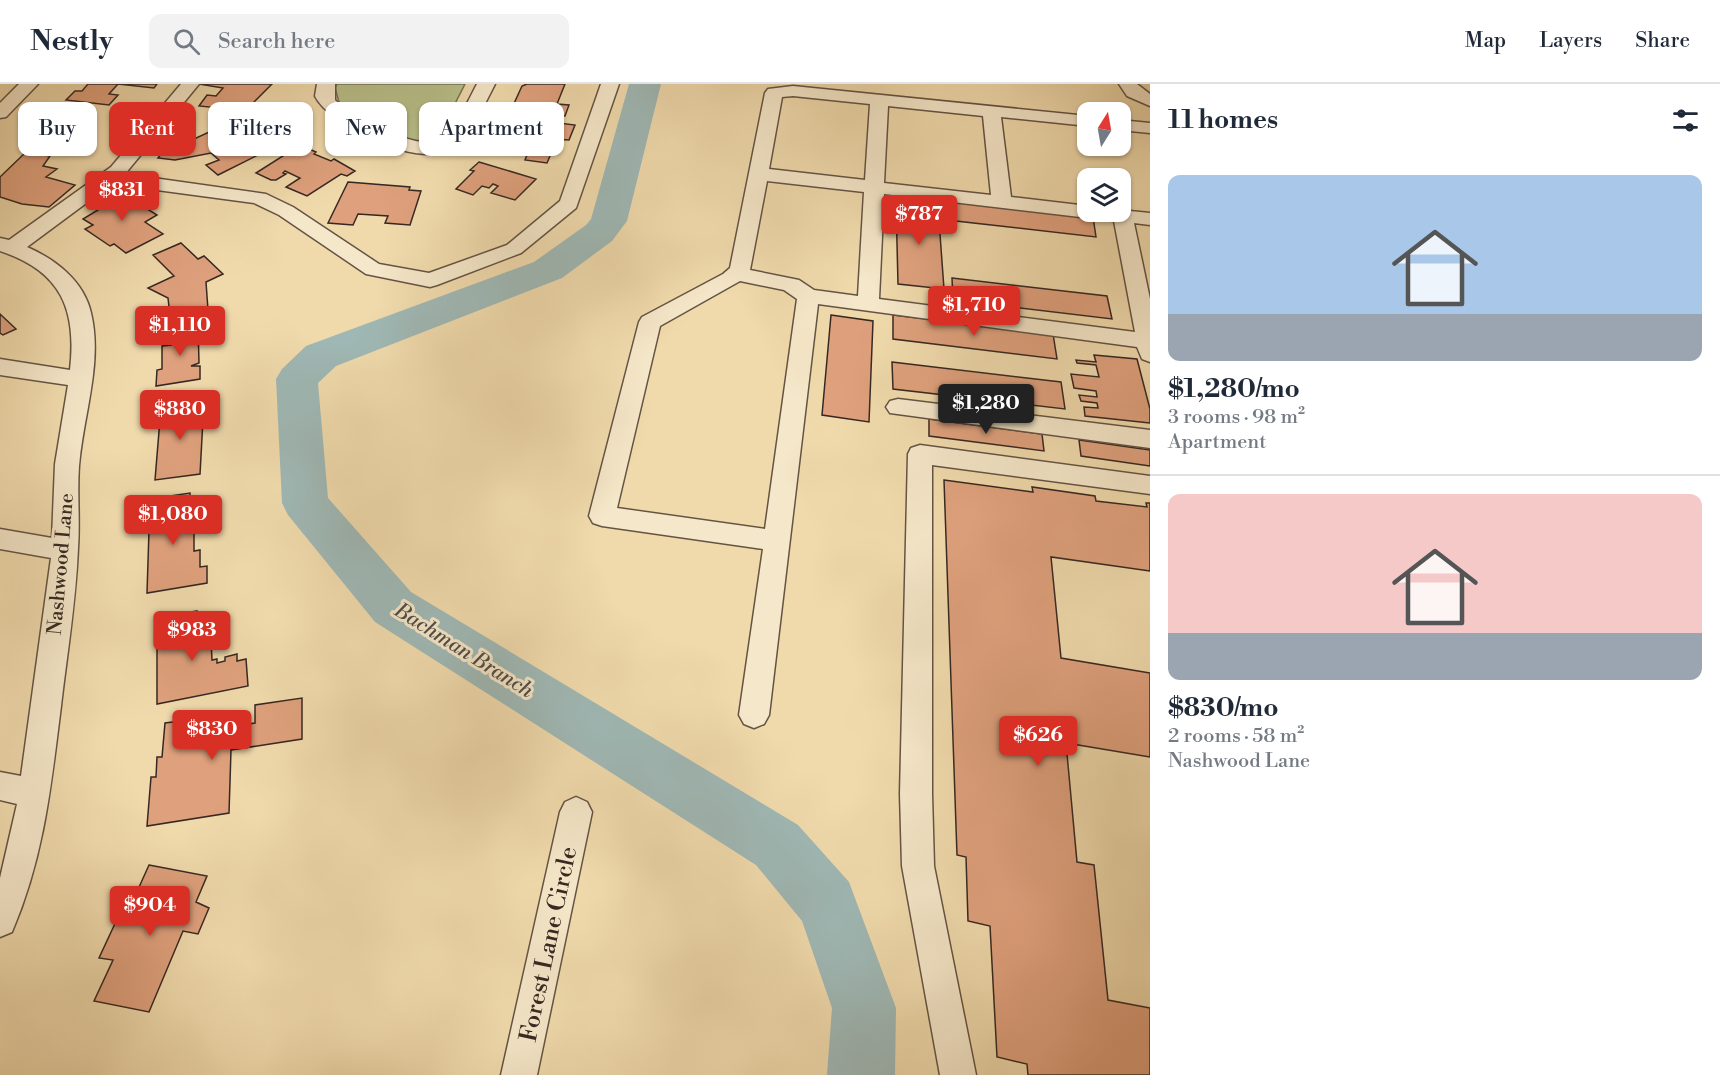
<!DOCTYPE html>
<meta charset="utf-8">
<style>
:root{--surface:#fff;--page:#f2f2f3;--text:#1f2937;--muted:#747a83;--line:#e0e1e3;--accent:#d93025}
body{margin:0;font-family:"Libre Bodoni",serif;background:var(--page);color:var(--text);height:100vh;display:flex;flex-direction:column;font-size:22px;white-space:nowrap}
*{box-sizing:border-box;margin:0}
p{font-size:20px;color:var(--muted)}
.icon{flex:none;width:33px;height:33px;fill:none;stroke:currentColor;stroke-width:2;stroke-linecap:round;stroke-linejoin:round}
.map{position:relative;flex:1;overflow:hidden}
.side{display:flex;flex-direction:column;background:var(--surface);width:570px}
.side>*{flex:none}
.hud{position:absolute;left:18px;top:18px;width:570px;height:54px;display:flex;gap:12px}
.needle{width:39px;rotate:11deg}
.controls{position:absolute;left:1077px;top:18px;display:grid;gap:12px}
.controls a{display:grid;place-items:center;width:54px;height:54px;border-radius:12px;background:var(--surface);box-shadow:0 2px 4px #0004;font-size:30px}
.price{position:absolute;translate:-50% -51px;padding:0 14px;border-radius:6px;background:var(--accent);color:#fff;font-size:20px;line-height:39px;filter:drop-shadow(0 2px 3px #0008)}
.price::after{content:'';position:absolute;left:50%;top:36px;width:18px;height:14px;margin-left:-9px;background:inherit;clip-path:polygon(0 0,100% 0,50% 100%)}
.price.current{background:#222;color:#fff}
ul{padding:0;list-style:none}
li{display:grid;align-content:center;gap:12px;height:318px;padding:0 18px}
li+li{border-top:2px solid var(--line)}
li span{display:grid;place-items:center;height:186px;border-radius:12px;color:#555}
li>.icon{margin-inline-start:auto}
span .icon{width:108px;height:108px;fill:#fffc;stroke-width:1}
li b{font-size:26px}
h2{display:flex;justify-content:space-between;align-items:center;height:72px;padding:0 18px;font-size:26px}
.pill{padding:0 21px;border-radius:12px;background:var(--surface);box-shadow:0 2px 4px #0004;font-size:21px;line-height:54px}
.pill.current{background:var(--accent);color:#fff}
header{display:flex;align-items:center;gap:36px;box-sizing:border-box;height:84px;padding:0 30px;background:var(--surface);border-bottom:2px solid var(--line)}
header strong{font-size:28px}
nav{display:flex;gap:33px;margin-inline-start:auto;font-size:21px}
.search{width:420px;height:54px;background:var(--page);display:flex;align-items:center;gap:15px;box-sizing:border-box;padding:0 21px;border-radius:12px;color:var(--muted);font-size:22px}
main{display:flex;flex:1;min-height:0}
.map>svg:first-child{display:block}
</style>
<header>
<strong>Nestly</strong>
<div class="search"><svg class="icon" aria-label="search" viewBox="0 0 24 24"><circle cx="10" cy="10" r="6"/><path d="M15 15l6 6"/></svg>Search here</div>
<nav><a>Map</a><a>Layers</a><a>Share</a></nav>
</header>
<main>
<div class="map">
<svg width="1150" height="991" viewBox="0 0 1150 991">
<rect width="100%" height="100%" fill="#f0daac"/>
<filter id="stains"><feTurbulence type="fractalNoise" baseFrequency=".00333" numOctaves="4"/><feColorMatrix values="0 0 0 0 .2 0 0 0 0 .09 0 0 0 0 .02 0 0 0 .5 -.17"/></filter>
<radialGradient id="worn" r=".72"><stop offset=".6" stop-color="#630" stop-opacity="0"/><stop offset="1" stop-color="#630" stop-opacity=".3"/></radialGradient>
<path fill="#b8c08a" stroke="#777456" stroke-width="1.5" d="M337,0h128l-25,49 -7,6 -25,3 -16,-5 -53,-35 -4,-14z"/>
<g fill="none" stroke-linecap="round" stroke-linejoin="round">
<path fill="#9fb8b5" fill-rule="evenodd" d="M629,0h32l-34,137 -15,20 -50,37 -226,88 -18,17 10,115 83,94 387,233 51,57 47,126 -1,67h-68l5,-67 -30,-87 -46,-56 -381,-243 -87,-107 -6,-12 -6,-124 6,-10 24,-23 228,-84 52,-37 5,-6z"/>
</g>
<path fill="#dfa17d" stroke="#362822" stroke-width="1.5" d="M88,0h69l-3,4 -36,-4 -9,10 9,1 -9,10 -43,-5 9,-9h7z
M199,0h73l-18,18 4,1 -5,7 -4,1 -50,-5 8,-11 9,1 7,-8z
M527,0h38l-8,20 12,1 -4,11 -54,-6 11,-24z
M63,22l21,3 -8,9 17,1 -6,7 -13,-1 -17,19 11,1 -8,9 -38,-4z
M551,38l24,3 -6,15 -16,-1 -6,15 3,2 -3,7 -22,-3 2,-5 -25,-5 3,-5 -8,-1 2,-5 5,1 6,-13 16,2 3,-5 17,1z
M224,41l46,24 -52,26 -12,-10 13,-5 -8,-7 -36,7 -17,-2 4,-5 -12,-1 21,-21 21,3 -5,6h5z
M300,61l16,7 -2,2 17,7 3,-2 21,12 -8,5 -6,-2 -34,22 -21,-9 14,-9 -15,-7 -2,2 3,1 -10,6h-5l-15,-7z
M26,68l24,4 -7,10 14,3 -11,8 29,8 -26,22 -27,-3 -22,-7v-20z
M479,78l57,17 -21,21 -24,-7 7,-7 -5,-2 -4,4 -7,-2 -9,9 -17,-6 18,-18 -4,-1z
M348,98l62,5 -1,3 12,1 -11,34 -25,-2 3,-7 -30,-2 -5,11 -25,-2z
M108,101l20,3 -9,10 14,7 5,-2 19,12 -12,7 18,12 -37,19 -12,-9 -4,2 -25,-17 8,-4 -10,-6 33,-20 -11,-3 -4,3 -8,-4z
M956,117l137,16 3,20 -140,-16z
M896,119l42,4 6,82 -46,-5z
M181,159l17,16 6,-3 19,18 -17,8 2,28 -38,6 -2,-18 -20,-10 26,-12 -21,-21z
M952,194l155,18 5,23 -159,-19z
M0,230l16,15 -13,6 -3,-2z
M831,231l42,6 -4,101 -47,-7z
M893,231l160,19 4,25 -164,-20z
M198,240l1,39 -8,3h9v13l-44,7 1,-16 5,-1v-23l9,-1 -1,-17z
M1094,271l43,4 13,50v14l-65,-7 -1,-9 14,1 -1,-5 -16,-2 -2,-6 18,2 -1,-6 -22,-3 -3,-14 28,3 -3,-12 -19,-2 -1,-3 20,2z
M892,278l169,20 4,27 -172,-20z
M204,317l-4,73 -45,6 6,-73z
M929,335l113,15 2,17 -115,-15z
M1079,356l71,10v16l-69,-10z
M944,396l89,12 -1,-5 63,9 1,5 51,6 -1,-4h4v68l-99,-14 10,101 89,15v84l-84,-14 11,119 17,3 14,135 42,8v67h-122l-1,-11 -30,-7 -7,-131 -22,-5 -2,-64 -9,-2z
M190,409v31l4,-1v28l6,-1v17l7,-1v17l-60,10 3,-94z
M197,527l1,30 13,-2 1,21 5,-1v4l8,-2v-4l12,-3v7l9,-2 2,27 -91,18v-86z
M302,614v41l-71,11 -2,63 -82,13 4,-49h5l1,-20h5l3,-34 40,-5 -1,12 51,-7v-18z
M149,781l58,11 -11,26 13,6 -11,26 -15,-3 -34,81 -55,-11 19,-41 -14,-2 20,-43 7,1z"/>
<g fill="none" stroke-linecap="round" stroke-linejoin="round">
<defs>
<path id="minor" d="M19,0h19l-32,33 -6,1v-15z
M181,0h18l-74,90 141,20 27,13 86,57 50,9 78,-28 53,-44 41,-117h18l-43,124 -55,45 -84,32 -7,2 -64,-13 -87,-59 -25,-12 -142,-19 -85,63c28,12 57,34 64,66 12,50 -8,103 -12,153 -2,27 1,55 -1,82 -2,53 -11,106 -17,158 -10,80 -17,151 -49,226l-12,5v-59l17,-74 -17,-4v-28l21,4 30,-218 -51,-9v-20l52,9 3,-74 13,-79 -68,-10v-16l70,11c7,-61 -9,-99 -70,-119v-13l9,2 102,-73z
M317,0h18v16c12,13 31,20 47,28 61,31 68,8 95,-44h18c-12,23 -24,53 -48,66 -31,17 -117,-24 -132,-54z
M1119,0h18l13,10v12l-23,-10z
M793,2l295,30v10l-87,-9 10,80 77,9v6l32,-2 30,3v12l-16,-2 16,76v63l-8,-3 -5,-12 -319,-43 -49,411 -5,9 -10,4 -10,-4 -5,-9 24,-166 -161,-23 -9,-3 -4,-7 50,-194 3,-5 81,-43 7,-6 35,-175 3,-4zM793,12l77,8 -5,76 -96,-11 13,-72zM888,22l95,10 8,79 -107,-12zM767,97l97,11 -6,104 -44,-6 -15,-10 -49,-10zM884,110l230,27 21,111 -256,-33zM740,197l44,9 13,9 -32,230 -148,-21 43,-182z
M1120,36l30,3v10l-30,-3z
M898,315l252,31v18l-260,-35 -4,-6 4,-6z
M920,361l230,31v18l-218,-29v329l2,72 42,209h-36l-38,-209 -2,-72 8,-340 3,-6z
M576,713l11,5 5,10 -55,263h-36l59,-263 5,-10z"/>
</defs>
<use href="#minor" stroke="#645444" stroke-width="3"/>
<use href="#minor" fill="#f5e7c9" fill-rule="evenodd"/>
</g>
<g text-anchor="middle" stroke-width="6" stroke-linejoin="round" paint-order="stroke">
<g font-size="20" fill="#362822" stroke="#f5e7c9">
<text transform="translate(60 480) rotate(-85)" y="7">Nashwood Lane</text>
</g>
<g font-size="21" font-style="italic" fill="#504c47" stroke="#f5e7c9">
<text transform="translate(464 566) rotate(32)" y="7">Bachman Branch</text>
</g>
<g font-size="24" fill="#362822" stroke="#f5e7c9">
<text transform="translate(548 860) rotate(-78)" y="8">Forest Lane Circle</text>
</g>
</g>
<rect width="100%" height="100%" filter="url(#stains)"/>
<rect width="100%" height="100%" fill="url(#worn)"/>
</svg>
<div class="controls">
<a><svg class="needle" viewBox="-14 -14 28 28"><path d="M0-13l5 13h-10z" fill="#e53935"/><path d="M0 13l5-13h-10z" fill="#747a83"/></svg></a>
<a><svg class="icon" aria-label="layers" viewBox="0 0 24 24"><path d="M12 4l9 5-9 5-9-5zM3 14l9 5 9-5"/></svg></a>
</div>
<b class="price" style="left:122px;top:138px">$831</b>
<b class="price" style="left:919px;top:162px">$787</b>
<b class="price" style="left:974px;top:253px">$1,710</b>
<b class="price" style="left:180px;top:273px">$1,110</b>
<b class="price current" style="left:986px;top:351px">$1,280</b>
<b class="price" style="left:180px;top:357px">$880</b>
<b class="price" style="left:173px;top:462px">$1,080</b>
<b class="price" style="left:192px;top:578px">$983</b>
<b class="price" style="left:212px;top:677px">$830</b>
<b class="price" style="left:1038px;top:683px">$626</b>
<b class="price" style="left:150px;top:853px">$904</b>
<div class="hud">
<a class="pill">Buy</a>
<a class="pill current">Rent</a>
<a class="pill">Filters</a>
<a class="pill">New</a>
<a class="pill">Apartment</a>
</div>
</div>
<section class="side">
<h2>11 homes<svg class="icon" aria-label="filters" viewBox="0 0 24 24"><path d="M4 7h16M4 17h16"/><circle cx="9" cy="7" r="2"/><circle cx="15" cy="17" r="2"/></svg></h2>
<ul>
<li><span style="background:linear-gradient(#a9c7e8 75%,#9aa5b1 0)"><svg class="icon" aria-label="home" viewBox="0 0 24 24"><path d="M3 11l9-7 9 7M6 9v11h12V9"/></svg></span><div><b>$1,280/mo</b><p>3 rooms · 98 m²</p><p>Apartment</p></div></li>
<li><span style="background:linear-gradient(#f6c9c9 75%,#9aa5b1 0)"><svg class="icon" aria-label="home" viewBox="0 0 24 24"><path d="M3 11l9-7 9 7M6 9v11h12V9"/></svg></span><div><b>$830/mo</b><p>2 rooms · 58 m²</p><p>Nashwood Lane</p></div></li>
</ul>
</section>
</main>
